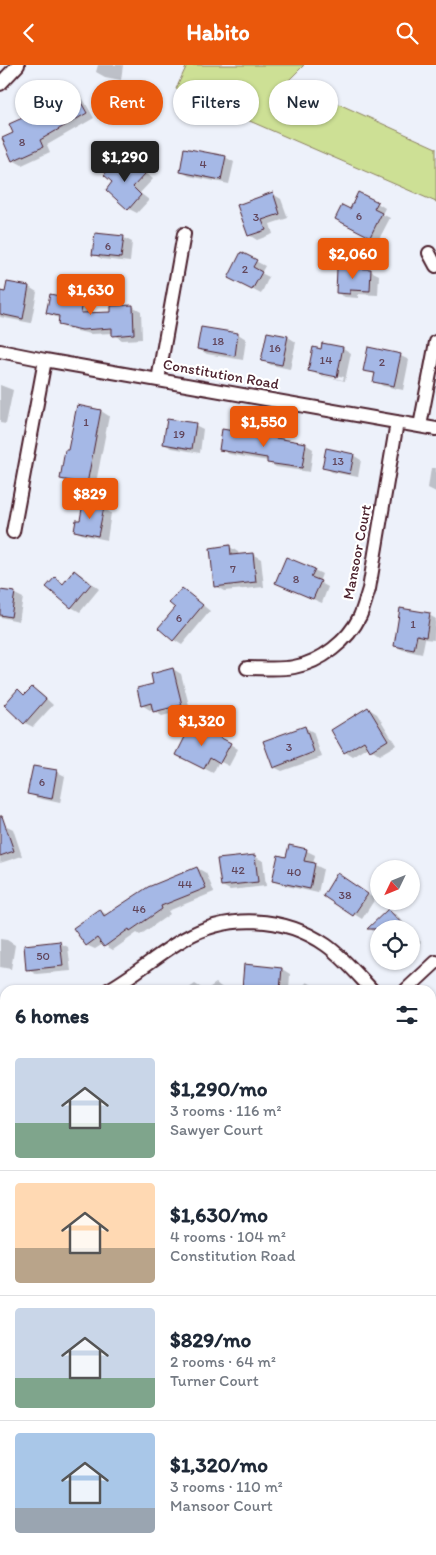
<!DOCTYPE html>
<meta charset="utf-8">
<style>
:root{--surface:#fff;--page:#f2f2f3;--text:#1f2937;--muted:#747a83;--line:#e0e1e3;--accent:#ea580c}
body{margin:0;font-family:Itim,sans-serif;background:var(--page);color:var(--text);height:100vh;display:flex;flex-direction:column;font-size:19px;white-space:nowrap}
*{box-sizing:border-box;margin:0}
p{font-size:16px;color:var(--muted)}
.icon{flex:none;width:28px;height:28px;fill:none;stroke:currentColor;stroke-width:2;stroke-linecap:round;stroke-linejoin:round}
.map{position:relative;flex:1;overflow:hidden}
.sheet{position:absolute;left:0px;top:920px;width:436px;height:570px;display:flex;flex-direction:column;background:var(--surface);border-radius:15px 15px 0 0;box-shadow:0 1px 4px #0004}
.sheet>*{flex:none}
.banner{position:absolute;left:15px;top:15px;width:406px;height:45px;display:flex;gap:10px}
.needle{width:32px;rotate:227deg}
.controls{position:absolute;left:370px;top:795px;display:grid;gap:10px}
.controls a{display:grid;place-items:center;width:50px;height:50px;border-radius:50%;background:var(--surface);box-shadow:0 1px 4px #0004;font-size:25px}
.price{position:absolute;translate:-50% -42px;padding:0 11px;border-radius:5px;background:var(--accent);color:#fff;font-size:16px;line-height:32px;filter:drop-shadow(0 1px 2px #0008)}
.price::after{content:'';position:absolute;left:50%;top:30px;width:15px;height:11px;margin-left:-8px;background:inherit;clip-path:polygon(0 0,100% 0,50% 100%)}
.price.on{background:#222;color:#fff}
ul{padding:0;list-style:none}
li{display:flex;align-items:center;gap:15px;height:125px;padding:0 15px}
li+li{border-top:1px solid var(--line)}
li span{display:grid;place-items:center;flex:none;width:140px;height:100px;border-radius:5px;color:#555}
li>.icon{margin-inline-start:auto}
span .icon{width:60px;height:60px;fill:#fffc;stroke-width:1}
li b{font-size:21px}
h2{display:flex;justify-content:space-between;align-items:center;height:60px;padding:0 15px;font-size:21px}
.chip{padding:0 18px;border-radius:22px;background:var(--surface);box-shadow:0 1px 4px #0004;font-size:18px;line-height:45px}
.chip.on{background:var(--accent);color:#fff}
header{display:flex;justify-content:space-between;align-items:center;height:65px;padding:0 15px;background:var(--accent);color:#fff;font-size:22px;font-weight:700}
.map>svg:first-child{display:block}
</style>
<header><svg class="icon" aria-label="back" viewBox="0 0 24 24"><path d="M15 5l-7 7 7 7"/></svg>Habito<svg class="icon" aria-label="search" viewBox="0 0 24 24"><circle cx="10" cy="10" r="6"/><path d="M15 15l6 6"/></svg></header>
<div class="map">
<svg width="436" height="1490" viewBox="0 0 436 1490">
<rect width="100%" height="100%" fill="#edf1fa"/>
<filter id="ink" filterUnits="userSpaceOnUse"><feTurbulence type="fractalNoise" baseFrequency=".02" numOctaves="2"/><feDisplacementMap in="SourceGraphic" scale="10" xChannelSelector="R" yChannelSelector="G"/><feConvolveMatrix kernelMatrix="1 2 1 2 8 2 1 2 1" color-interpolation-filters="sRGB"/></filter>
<g filter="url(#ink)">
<path fill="#cde095" stroke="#8c8060" d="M187,0h117l-16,16 148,67v54l-260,-113z"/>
<path fill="#0003" fill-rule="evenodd" d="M98,0h25l-2,15 -16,-3 -9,-5z
M74,27l8,5 12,21 -47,27 3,7 -28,13 -9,-5 2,-27 24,-21z
M225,92l9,5 -5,22 -40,-8 -8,-5z
M129,96l9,5 15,13 -13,14 9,7 -12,13 -8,-4 -15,-27 2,-18 7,4z
M273,129l8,5 7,19 -18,6 3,10 -16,6 -8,-5z
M377,138l8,5 -3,6 8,4 -12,23 -33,-18 5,-12z
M124,173l8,4 -2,20 -28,-3 -9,-5z
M242,189l23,12 -4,7 8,4 -8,17 -23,-12z
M371,206l8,4 -1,20 -20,-1v4l-13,-1 -8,-4z
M8,218l21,4 8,5 -6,31 -31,-6v-25l6,1z
M51,231l32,6 8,5 -1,7 22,-1 20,-7 9,5 1,28 -20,1 -8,-5 -1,-2 -22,1 -24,-5 -8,-5 1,-5 -13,-6z
M202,263l36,6 8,5 -3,21 -36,-6 -8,-5z
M288,272l8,5 -6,27 -19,-4 -8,-5z
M343,283l8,5 -6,28 -27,-6 -8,-5 12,-20zM317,306l27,6 -1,3 -26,-6z
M401,291l8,4 -6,30 -20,-4 -9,-5 2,-6 -11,-5z
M0,320l13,5 -7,34 -6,-1z
M101,346l8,5 -14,72 -25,-5 -9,-4 8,-27z
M195,360l8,4 -3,24 -28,-5 -8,-4z
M305,379l8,5 -3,23 -34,-5 -8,-5v-1l-39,-7 -9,-5z
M353,390l8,5 -3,17 -26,-5 -8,-5z
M431,403h5v31v-7l-8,-4z
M103,443l8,5 -4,27 -23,-5 -9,-4 6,-9z
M230,482l8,5 1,4 13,-2 9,5 3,28 -40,4 -9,-5z
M314,505l8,4 -3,8 9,5 -6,16 -46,-20z
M75,506l8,5 16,13 -19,23 -9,-5 -16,-29 9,6z
M182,525l8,5 20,16 -28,34 -8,-5 -14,-12 17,-20z
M0,526l15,3 8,4 -4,23 -19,-4z
M429,550l7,4 -2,21 -9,-1 -3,15 -19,-4 -8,-4z
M173,604l8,5 9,35 -28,7 -8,-5v-2l-4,1 -8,-5 13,-20z
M32,624l8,4 13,12 -20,22 -8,-4 -7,-32 8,5z
M369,644l8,5 19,31 -17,10 -8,-5 -2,-3 -16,10 -8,-5z
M304,662l9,5 9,25 -40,14 -8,-4z
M230,679l8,5 -9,17 -10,-5 -6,12 -27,-14z
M34,702l23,5 8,4 -5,27 -23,-5 -8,-5z
M5,760l8,4 9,27 -22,7v-37z
M290,782l17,4 8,4 -2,9 10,5 -5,24 -36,-8 -9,-4 14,-23z
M254,791l9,5 3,25 -36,4 -8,-4z
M197,803l9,5 8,19 -46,19 2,3 -30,21 -3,-2 -24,17 -10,-6 -8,5 -9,-4 14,-34 8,4z
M346,815l29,19 -13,20 -38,-24z
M388,846l9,4 12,14h-30v8l-9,-9z
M411,866l10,11 -10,9z
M0,874l7,1 8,5 -4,24 -11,-2z
M60,878l8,4 3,24 -35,3 -8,-4z
M246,900l36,4 8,5 -1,16h-43l-3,-2z
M307,917l9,5 3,3h-20z
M216,918l9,7h-19z
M195,919l8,5 1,1h-18z
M431,1043l5,5v40l-5,-5z
M436,1233v19l-5,-4v-8z
M0,1319l5,3v22l-5,5z
M436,1409v46l-5,-3v-16l2,-2 -2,-2v-20z
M0,1418l4,3h1v41l-5,-6z
M87,1485h43l4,4 -2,1h-47l-2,-2z
M180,1485h46l5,5h-47z
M347,1485h23l7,5h-33z"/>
<path fill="#a5b8e6" stroke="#4a1f2b" d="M74,25l13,23 -47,27 3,7 -31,14 -10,-23 11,-5 -4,-9 29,-13z
M184,83l42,8 -5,24 -41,-8z
M129,94l16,15 -12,13 8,8 -13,15 -22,-20 6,-8 -8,-7 11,-12 6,5z
M273,127l7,22 -18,6 4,10 -18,6 -11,-31z
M358,127l20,10 -4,7 8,4 -12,24 -35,-18 7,-14 8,4z
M95,168l29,3 -3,22 -29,-3z
M241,187l16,8 -4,7 9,5 -10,18 -24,-12z
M337,203l34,1 -1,22 -20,-1v4l-14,-1z
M7,217l22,4 -6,33 -23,-5v-23l5,1z
M50,229l33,7 -2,12 30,-1v-6l22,-1 1,29 -22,2v-8l-30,2 -24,-5 1,-9 -13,-3z
M201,262l37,6 -3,23 -38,-7z
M267,267l21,4 -6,29 -21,-4z
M322,278l21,4 -6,30 -29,-6 5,-24 8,2z
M368,282l33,7 -7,32 -21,-4 2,-9 -12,-2z
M77,340l24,5 -14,74 -27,-5 5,-29h3z
M167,354l29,4 -4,26 -29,-5z
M222,364l84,14 -4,25 -35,-5v-5l-48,-8z
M326,383l28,6 -4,20 -28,-6z
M83,438l21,4 -6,29 -24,-5 2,-11h4z
M230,480l1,10 22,-2 3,29 -42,5 -4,-39z
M286,492l29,12 -4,8 10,4 -8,18 -38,-16z
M74,505l17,14 -20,24 -25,-21 9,-10 8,7z
M182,523l21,17 -30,36 -15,-13 17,-20 -6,-5z
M0,525l15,2 -4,25 -11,-2z
M400,543l30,5 -4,24 -9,-2 -3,15 -20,-4z
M173,603l9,37 -29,7 -2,-9 -10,3 -4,-18 16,-4 -2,-10z
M32,622l14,12 -22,25 -20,-19 14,-16 6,6z
M368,642l20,33 -18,11 -6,-10 -20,12 -13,-23z
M192,658l39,20 -11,20 -10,-6 -6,12 -28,-14z
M305,661l9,26 -41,16 -10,-27z
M33,701l24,4 -5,29 -25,-5z
M0,751h2l12,35 -14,5z
M289,780l18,4 -3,12 11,2 -5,26 -38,-8 6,-26 8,2z
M255,790l3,27 -37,4 -4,-27z
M197,802l9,21 -45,18 1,3 -32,22 -1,-2 -25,18 -7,-9 -11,8 -13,-18 27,-19 4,7 44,-29z
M337,808l31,21 -15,22 -30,-20z
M388,844l19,20h-40z
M60,876l3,25 -37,4 -2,-25z
M244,899l38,4 -2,22 -38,-1z"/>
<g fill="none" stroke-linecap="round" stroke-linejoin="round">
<defs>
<path id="minor" d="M0,19l18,-19
M429,188l7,13
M0,286l45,9 391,69
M158,315l26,-146
M420,361l16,-84
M13,467l32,-172
M247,603c15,0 32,2 47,-1 27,-5 54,-26 66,-51 4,-9 6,-18 9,-27l28,-167
M108,925c27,-15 50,-36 76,-51 44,-26 100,-23 142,6 17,12 31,29 46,45
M406,925l30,-28
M0,942l5,1
M431,988l5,5
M0,1194l5,6
M0,1248l5,-5
M431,1314l5,5
M272,1485l5,5
M24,1490l7,-5"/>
</defs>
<use href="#minor" stroke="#4a1f2b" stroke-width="16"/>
<use href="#minor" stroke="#fff" stroke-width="12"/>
</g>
</g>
<g text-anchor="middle" stroke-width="4.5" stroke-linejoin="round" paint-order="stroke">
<g font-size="12" fill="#61455a">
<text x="22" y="81">8</text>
<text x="203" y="103">4</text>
<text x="359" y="155">6</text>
<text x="256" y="156">3</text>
<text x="108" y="185">6</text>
<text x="245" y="208">2</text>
<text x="218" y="280">18</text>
<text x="275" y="287">16</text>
<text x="326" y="299">14</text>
<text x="382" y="301">2</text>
<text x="86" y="361">1</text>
<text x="179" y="373">19</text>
<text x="338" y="400">13</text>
<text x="233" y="508">7</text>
<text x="296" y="518">8</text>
<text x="179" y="557">6</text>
<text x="413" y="563">1</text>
<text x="289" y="686">3</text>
<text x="42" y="721">6</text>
<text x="238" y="809">42</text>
<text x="294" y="811">40</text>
<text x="185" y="823">44</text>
<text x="345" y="834">38</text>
<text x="139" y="848">46</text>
<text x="43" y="895">50</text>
</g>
<g font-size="15" fill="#4a1f2b" stroke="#fff">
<text transform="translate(221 309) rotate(10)" y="5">Constitution Road</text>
<text transform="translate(357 487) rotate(-79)" y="5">Mansoor Court</text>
</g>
</g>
</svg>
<div class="controls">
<a><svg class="needle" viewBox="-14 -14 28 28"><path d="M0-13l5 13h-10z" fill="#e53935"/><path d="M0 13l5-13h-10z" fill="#747a83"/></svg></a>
<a><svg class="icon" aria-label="locate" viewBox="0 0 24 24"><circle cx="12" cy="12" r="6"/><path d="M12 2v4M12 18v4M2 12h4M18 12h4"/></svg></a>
</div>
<b class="price on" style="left:125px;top:118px">$1,290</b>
<b class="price" style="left:353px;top:215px">$2,060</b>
<b class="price" style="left:91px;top:251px">$1,630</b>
<b class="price" style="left:264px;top:383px">$1,550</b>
<b class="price" style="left:90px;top:455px">$829</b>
<b class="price" style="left:202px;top:682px">$1,320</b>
<div class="banner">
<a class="chip">Buy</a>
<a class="chip on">Rent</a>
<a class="chip">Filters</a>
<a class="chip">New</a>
</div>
<section class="sheet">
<h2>6 homes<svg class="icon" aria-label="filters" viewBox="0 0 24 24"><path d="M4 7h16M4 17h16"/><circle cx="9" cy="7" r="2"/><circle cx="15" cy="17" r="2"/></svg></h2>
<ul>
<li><span style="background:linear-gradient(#c9d6e8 65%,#7fa58c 0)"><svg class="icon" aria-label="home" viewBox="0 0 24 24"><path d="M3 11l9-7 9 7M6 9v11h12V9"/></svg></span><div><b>$1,290/mo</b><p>3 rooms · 116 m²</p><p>Sawyer Court</p></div></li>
<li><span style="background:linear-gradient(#ffd9b3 65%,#b9a48a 0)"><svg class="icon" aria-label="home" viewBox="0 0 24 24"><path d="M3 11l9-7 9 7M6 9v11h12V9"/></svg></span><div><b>$1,630/mo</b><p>4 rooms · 104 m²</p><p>Constitution Road</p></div></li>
<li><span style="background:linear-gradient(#c9d6e8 70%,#7fa58c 0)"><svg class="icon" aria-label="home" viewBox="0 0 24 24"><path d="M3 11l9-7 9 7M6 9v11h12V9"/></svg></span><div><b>$829/mo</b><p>2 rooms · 64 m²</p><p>Turner Court</p></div></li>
<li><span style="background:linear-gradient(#a9c7e8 75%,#9aa5b1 0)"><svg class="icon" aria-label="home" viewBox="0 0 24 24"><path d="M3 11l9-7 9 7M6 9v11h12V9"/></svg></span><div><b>$1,320/mo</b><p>3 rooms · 110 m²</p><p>Mansoor Court</p></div></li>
</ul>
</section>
</div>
